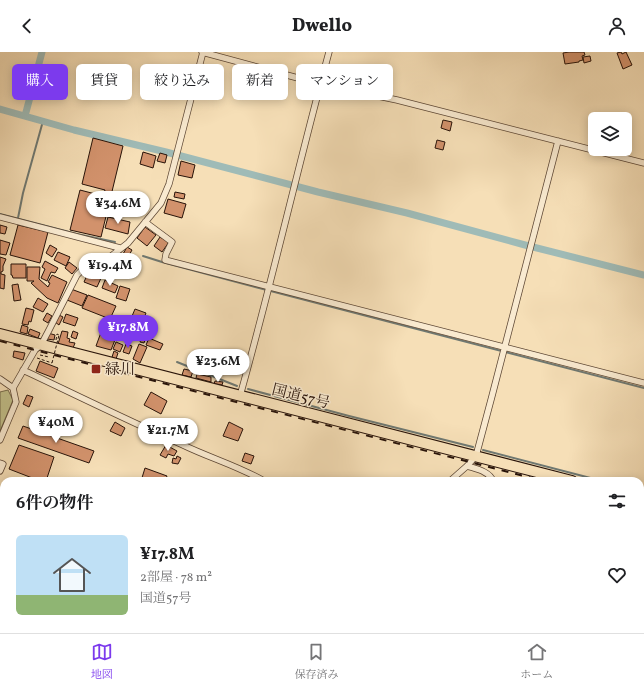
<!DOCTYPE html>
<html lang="ja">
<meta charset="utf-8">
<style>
:root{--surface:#fff;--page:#f6f6f6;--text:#202124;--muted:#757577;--line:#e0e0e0;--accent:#7c3aed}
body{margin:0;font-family:Vollkorn,"Noto Serif JP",serif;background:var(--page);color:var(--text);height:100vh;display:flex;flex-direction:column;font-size:15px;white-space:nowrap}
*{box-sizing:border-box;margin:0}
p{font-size:13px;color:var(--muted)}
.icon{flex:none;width:22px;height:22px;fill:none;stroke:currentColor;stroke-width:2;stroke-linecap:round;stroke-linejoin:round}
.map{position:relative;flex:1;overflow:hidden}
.side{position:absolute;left:0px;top:425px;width:644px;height:156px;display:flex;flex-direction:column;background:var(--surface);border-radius:12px 12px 0 0;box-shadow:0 2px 10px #0003}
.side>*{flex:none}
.top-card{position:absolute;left:12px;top:12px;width:400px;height:36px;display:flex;gap:8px}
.fabs{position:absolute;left:588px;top:60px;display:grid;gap:8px}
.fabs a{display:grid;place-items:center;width:44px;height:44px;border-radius:6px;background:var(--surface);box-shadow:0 2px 10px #0003;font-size:20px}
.price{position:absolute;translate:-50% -34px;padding:0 9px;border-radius:14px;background:#fff;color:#222;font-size:13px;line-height:26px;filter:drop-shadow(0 1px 2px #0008)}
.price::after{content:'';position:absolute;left:50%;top:24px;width:12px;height:9px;margin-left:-6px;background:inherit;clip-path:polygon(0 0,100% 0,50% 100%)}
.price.active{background:var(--accent);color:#fff}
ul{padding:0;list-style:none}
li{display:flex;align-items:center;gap:12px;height:100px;padding:0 16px}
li+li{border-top:1px solid var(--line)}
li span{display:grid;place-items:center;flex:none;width:112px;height:80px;border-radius:6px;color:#555}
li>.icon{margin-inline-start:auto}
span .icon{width:48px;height:48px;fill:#fffc;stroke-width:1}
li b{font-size:17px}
h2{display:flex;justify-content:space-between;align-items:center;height:48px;padding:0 16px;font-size:17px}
.pill{padding:0 14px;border-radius:6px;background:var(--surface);box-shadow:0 2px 10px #0003;font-size:14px;line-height:36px}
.pill.active{background:var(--accent);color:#fff}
header{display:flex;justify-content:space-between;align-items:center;height:52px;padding:0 16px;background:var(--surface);font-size:18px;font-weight:800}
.tabs{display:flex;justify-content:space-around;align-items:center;height:56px;border-top:1px solid var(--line);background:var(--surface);font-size:11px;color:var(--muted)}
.tabs a{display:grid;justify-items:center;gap:2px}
.tabs .active{color:var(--accent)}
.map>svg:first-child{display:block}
</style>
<header><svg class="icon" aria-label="back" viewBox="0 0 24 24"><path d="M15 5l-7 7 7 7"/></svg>Dwello<svg class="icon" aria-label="person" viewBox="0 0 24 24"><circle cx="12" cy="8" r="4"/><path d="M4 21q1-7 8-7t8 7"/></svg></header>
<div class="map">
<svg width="644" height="581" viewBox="0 0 644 581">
<rect width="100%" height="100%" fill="#f6dfb7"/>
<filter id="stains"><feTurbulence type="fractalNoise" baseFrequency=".005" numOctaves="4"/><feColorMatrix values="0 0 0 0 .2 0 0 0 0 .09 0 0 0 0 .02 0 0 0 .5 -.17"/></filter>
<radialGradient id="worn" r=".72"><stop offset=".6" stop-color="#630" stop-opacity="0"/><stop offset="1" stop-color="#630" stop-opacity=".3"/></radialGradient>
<path fill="#c2c08a" stroke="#756a4a" d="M8,338l5,10 -13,31v-39z"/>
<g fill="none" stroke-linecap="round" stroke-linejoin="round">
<path stroke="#6f7871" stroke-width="2" d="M0,162l77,20 38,8
M18,166l5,-25 20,-72
M143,204l19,6 101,27 381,99
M177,310l60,24
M248,337l101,27 124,31
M483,398l119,31
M640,439l4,1"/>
<path stroke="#9fbbb7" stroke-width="7" d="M0,57l74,21 92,22 152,40 89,21 118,32 119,30
M25,64l17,-64"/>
</g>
<path fill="#d2926c" stroke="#281309" d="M569,0h15l1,3 -3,1 1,4 -4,1v1l-14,2 -2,-11z
M621,0l1,2 4,-2 6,13 -9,4 -6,-16z
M590,4l1,5 -7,2 -1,-6z
M443,68l9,2 -2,9 -9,-3z
M93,86l30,8 -22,91 -31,-7 10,-40 23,6 2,-6 -23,-6z
M437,88l8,2 -2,8 -8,-2z
M143,100l13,4 -3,12 -13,-4z
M160,101l7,2 -2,8 -8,-2z
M181,109l14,4 -3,13 -14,-3z
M175,140l10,2 -1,5 -10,-2z
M168,147l18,5 -4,14 -18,-5z
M108,165l22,5 -2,12 -23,-6z
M0,173l7,2 -2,7 -5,-1z
M18,173l30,7 -8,31 -30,-8z
M145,175l11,8 -9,11 -10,-8z
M160,185l9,5 -7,10 -8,-6z
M0,188l10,3 -4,12 -6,-1z
M50,193l7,4 -5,8 -6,-4z
M127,195l5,3 -4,7 6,3 -4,7 -15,-7 4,-8 4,2z
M58,200l12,5 -4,9 -12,-6z
M0,205l6,2 -3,7v5l-2,1v2l4,1 -1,14 -4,-1z
M45,209l13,7 -3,5 -4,-1 -4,9 -6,-3 4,-9 -3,-2z
M69,210l8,6 -5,6 -7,-6z
M106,211l13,7 -5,8 -13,-6z
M11,212h15v14h-13l-1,-3h-1z
M27,215h13l-1,12 9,8 2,-4 -2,-1 4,-7 15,7 -9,21 -11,-5 -16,-15 3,-2h-7z
M88,221l13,5 -4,9 -13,-5z
M105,228l13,6 -3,7 -13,-5z
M18,232l3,16 -7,1 -2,-16z
M120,234l10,3 -4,12 -10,-3z
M71,237l16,6 -5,11 -15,-6z
M88,243l28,11 -6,13 -28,-11z
M38,246l10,6 -5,8 -10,-5z
M26,256l8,2 -3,12 -2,-1 -1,4 -6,-1z
M135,257l11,4 -5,12 -11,-4z
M47,261l5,3 -4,7 -5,-3z
M66,262l12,4 -3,8 -12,-4z
M59,263l4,2 -4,8 -4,-3z
M125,272l10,3 -2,10 -11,-3z
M22,273l6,2 -1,7 -7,-2z
M103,275l15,5 -7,18 -15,-4z
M30,277l10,4 -2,5 -10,-4z
M62,279l6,1 -1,6 3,1 -1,3 6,1 -2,5 -15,-4z
M73,279l5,2 -2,6 -5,-2z
M48,281l7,2 -1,5 -7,-1z
M142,284l4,1 -2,6 -4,-1z
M149,286l14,6 -3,6 -14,-5z
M116,290l7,3 -3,7 -7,-3z
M126,292l6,2 -3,8 -6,-2z
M139,292l8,3 -7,16 -7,-4z
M14,299l11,2 -2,7 -10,-3z
M114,299l4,2 -2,6 -4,-2z
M40,309l18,7 -4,10 -18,-7z
M184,317l9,2 -2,6 -9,-2z
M197,322l14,3v5l-15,-4z
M215,329l8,1 -1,3 -8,-1z
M151,340l16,9 -6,13 -17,-9z
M27,343l6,2 -4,10 -6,-3z
M115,370l10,6 -4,8 -11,-5z
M229,370l14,7 -5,12 -15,-5z
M23,374l71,25 -5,12 -71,-25z
M19,393l35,12 -8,24h-6l-31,-12z
M166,393l11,6 -3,5 -6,-2 -2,4 -6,-3z
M245,401l9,3 -3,8 -9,-3z
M177,404l4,2 -3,6 -6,-1 1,-5 3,1z
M145,416l22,8 -2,5h-24z"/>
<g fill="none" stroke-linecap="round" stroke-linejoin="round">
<defs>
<path id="minor" d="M202,0l118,32 77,16 247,63
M0,165l120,31
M145,170l27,20 -6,12 -1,6 479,123
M23,318c53,25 106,51 160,75 27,13 55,21 81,36
M0,327l13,9
M240,344c32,-114 58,-230 89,-344
M0,388l16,-38 -3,-14 22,-38 6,-5 8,-15 28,-55 5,-5 28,-13 18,-14 33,-40 8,-19 34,-132
M0,411l3,1 -3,7
M467,414c9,3 22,5 26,15
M450,429l17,-15 9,-10 16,-60 66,-255
M0,464l4,4
M0,548h4
M640,573l4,1
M67,577l1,4
M308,581l2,-4
M435,581l4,-4
M543,581l1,-4"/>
<path id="trunk" d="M0,282l572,147
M640,446l4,1"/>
</defs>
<use href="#minor" stroke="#5c4634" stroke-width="7"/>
<use href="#trunk" stroke="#281309" stroke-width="12"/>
<path stroke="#281309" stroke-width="1" stroke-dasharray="3 2" stroke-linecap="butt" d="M56,288l1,-6 2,1
M40,303l9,2
M37,306l15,5"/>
<use href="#minor" stroke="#f9ead0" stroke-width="5.5"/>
<use href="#trunk" stroke="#f6dfb7" stroke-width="10"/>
<path stroke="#281309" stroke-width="2" stroke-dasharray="7 7" stroke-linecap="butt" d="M0,289l543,140
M640,454l4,1"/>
<path stroke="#281309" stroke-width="1" stroke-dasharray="3 2" stroke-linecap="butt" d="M52,311l7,-28"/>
</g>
<rect fill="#8f2418" stroke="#f9ead0" stroke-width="1.5" x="91" y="312" width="10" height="10" rx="2"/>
<g text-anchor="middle" stroke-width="3" stroke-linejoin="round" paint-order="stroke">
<g font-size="15" fill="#281309" stroke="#f9ead0" text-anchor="start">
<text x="105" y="322">緑川</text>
</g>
<g font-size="15" fill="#281309" stroke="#f9ead0">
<text transform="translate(301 344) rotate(14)" y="5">国道57号</text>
</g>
</g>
<rect width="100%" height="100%" filter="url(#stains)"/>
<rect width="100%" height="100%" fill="url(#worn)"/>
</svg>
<div class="fabs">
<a><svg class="icon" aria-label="layers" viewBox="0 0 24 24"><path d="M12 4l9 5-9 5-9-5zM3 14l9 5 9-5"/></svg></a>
</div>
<b class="price" style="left:118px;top:173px">¥34.6M</b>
<b class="price" style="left:110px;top:235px">¥19.4M</b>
<b class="price active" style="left:128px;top:297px">¥17.8M</b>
<b class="price" style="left:218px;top:331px">¥23.6M</b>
<b class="price" style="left:56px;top:392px">¥40M</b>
<b class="price" style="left:168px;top:400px">¥21.7M</b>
<div class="top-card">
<a class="pill active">購入</a>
<a class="pill">賃貸</a>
<a class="pill">絞り込み</a>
<a class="pill">新着</a>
<a class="pill">マンション</a>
</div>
<section class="side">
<h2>6件の物件<svg class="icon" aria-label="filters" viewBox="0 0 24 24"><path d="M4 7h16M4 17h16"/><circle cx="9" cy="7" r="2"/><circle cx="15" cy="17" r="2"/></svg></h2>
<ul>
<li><span style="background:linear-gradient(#bfe0f5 75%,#8fb573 0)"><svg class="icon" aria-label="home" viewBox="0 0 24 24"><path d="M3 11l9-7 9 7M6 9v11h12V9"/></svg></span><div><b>¥17.8M</b><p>2部屋 · 78 m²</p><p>国道57号</p></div><svg class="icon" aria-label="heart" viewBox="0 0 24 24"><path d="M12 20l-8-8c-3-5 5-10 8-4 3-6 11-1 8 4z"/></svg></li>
</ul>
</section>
</div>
<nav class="tabs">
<a class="active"><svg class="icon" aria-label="map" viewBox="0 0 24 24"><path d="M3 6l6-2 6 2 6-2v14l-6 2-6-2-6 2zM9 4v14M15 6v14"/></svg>地図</a>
<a><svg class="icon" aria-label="saved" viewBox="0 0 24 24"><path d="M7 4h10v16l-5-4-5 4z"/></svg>保存済み</a>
<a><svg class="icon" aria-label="home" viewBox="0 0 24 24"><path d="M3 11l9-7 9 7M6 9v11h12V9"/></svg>ホーム</a>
</nav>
